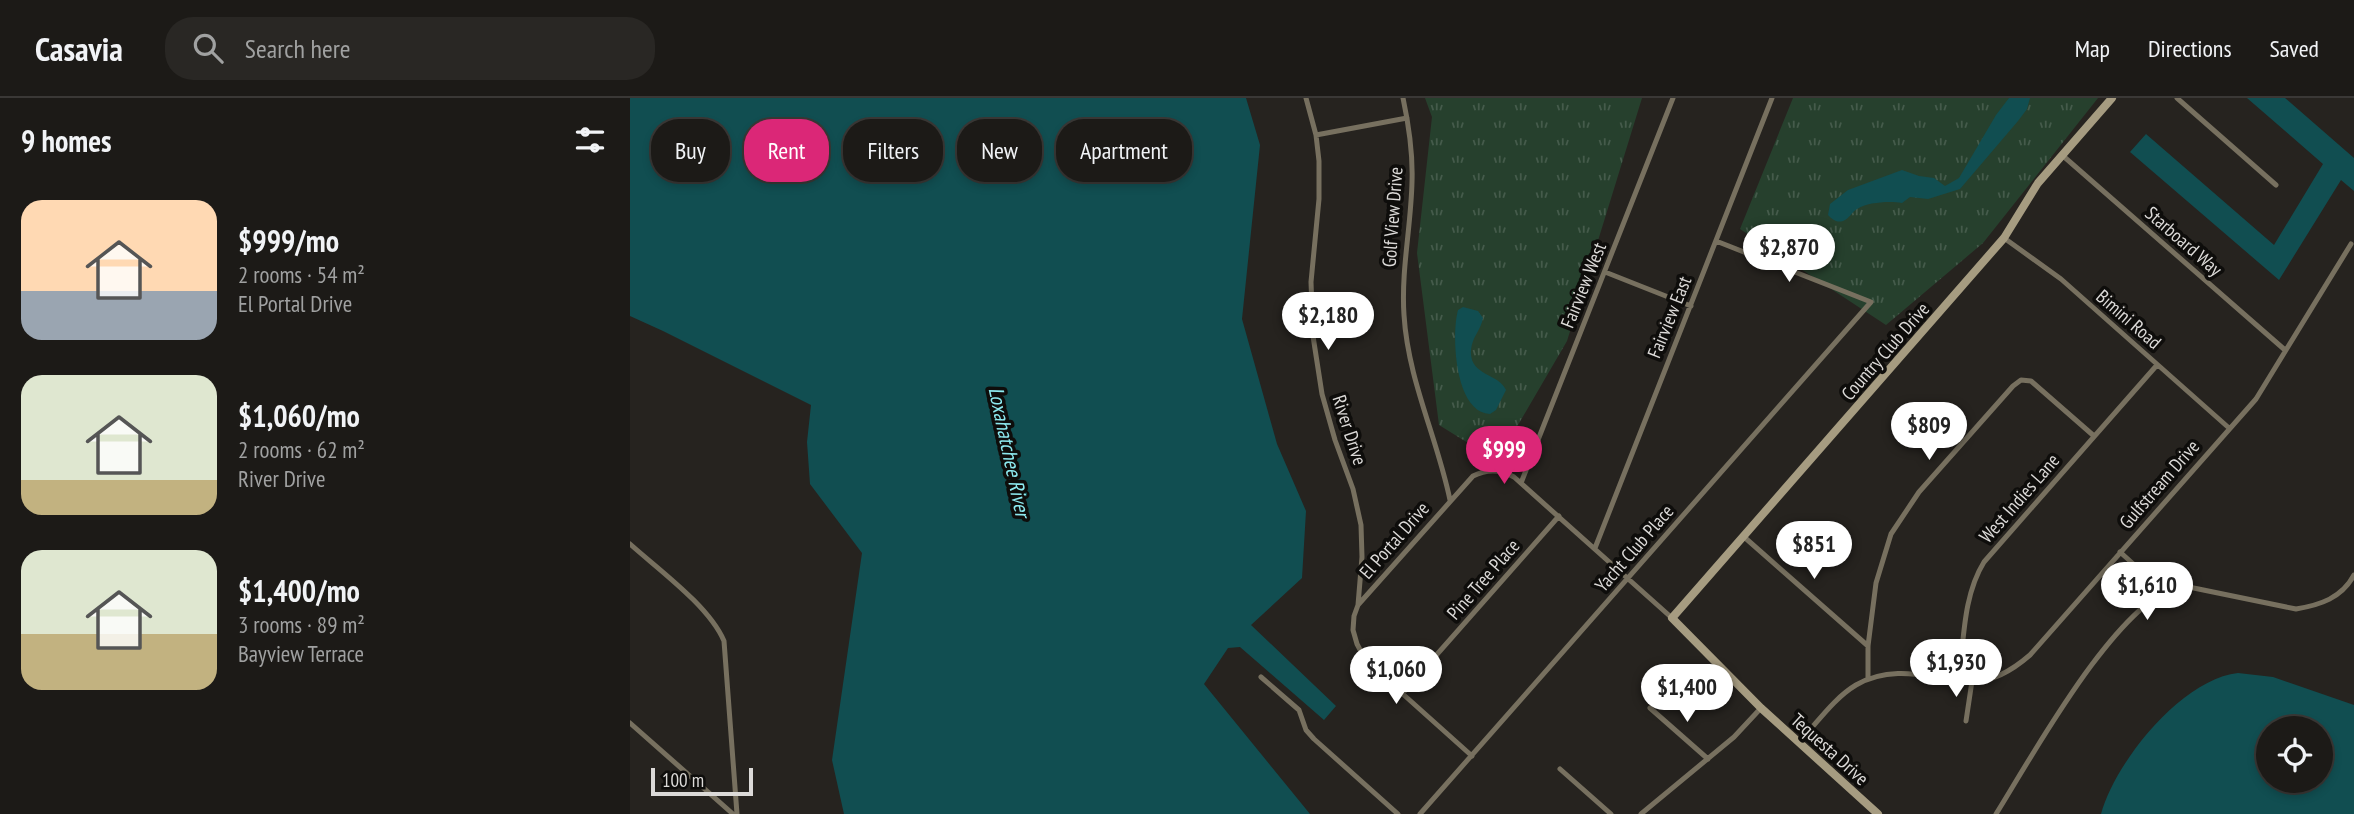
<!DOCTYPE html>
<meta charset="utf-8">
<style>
:root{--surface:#1c1a17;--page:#292724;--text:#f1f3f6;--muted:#a0a1a1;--line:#3a3836;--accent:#db2777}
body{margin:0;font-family:"PT Sans Narrow",sans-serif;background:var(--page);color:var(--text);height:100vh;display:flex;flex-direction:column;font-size:26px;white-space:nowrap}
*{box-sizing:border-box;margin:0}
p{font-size:23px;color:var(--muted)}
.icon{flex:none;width:38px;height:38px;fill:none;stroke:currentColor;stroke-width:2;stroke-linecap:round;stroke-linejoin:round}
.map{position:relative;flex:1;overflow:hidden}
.details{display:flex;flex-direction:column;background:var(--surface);width:630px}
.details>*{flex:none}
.top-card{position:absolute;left:21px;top:21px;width:665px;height:63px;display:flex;gap:14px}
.tools{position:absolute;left:1626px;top:618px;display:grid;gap:14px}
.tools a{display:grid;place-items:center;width:77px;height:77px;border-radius:50%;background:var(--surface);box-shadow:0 4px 10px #0003,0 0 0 2px var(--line);font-size:35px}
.scale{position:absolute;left:21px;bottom:18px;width:102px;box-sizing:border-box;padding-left:7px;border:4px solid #dcdad8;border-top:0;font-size:19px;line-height:24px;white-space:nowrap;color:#dcdad8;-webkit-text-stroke:5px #0e0d0b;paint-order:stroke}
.price{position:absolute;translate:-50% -60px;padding:0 16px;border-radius:24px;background:#fff;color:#222;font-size:23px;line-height:46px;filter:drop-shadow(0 2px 4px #0008)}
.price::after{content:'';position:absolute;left:50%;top:42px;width:21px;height:16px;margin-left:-10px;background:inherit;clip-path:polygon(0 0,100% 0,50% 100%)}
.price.selected{background:var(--accent);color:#fff}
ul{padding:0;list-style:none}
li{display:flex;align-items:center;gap:21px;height:175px;padding:0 21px}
li span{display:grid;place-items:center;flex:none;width:196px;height:140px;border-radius:21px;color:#555}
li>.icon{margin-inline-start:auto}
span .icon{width:84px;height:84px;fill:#fffc;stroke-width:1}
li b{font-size:30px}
h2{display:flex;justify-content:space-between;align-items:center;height:84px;padding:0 21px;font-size:30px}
.chip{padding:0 24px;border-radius:28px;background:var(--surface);box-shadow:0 4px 10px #0003,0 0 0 2px var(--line);font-size:24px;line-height:63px}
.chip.selected{background:var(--accent);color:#fff}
header{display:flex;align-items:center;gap:42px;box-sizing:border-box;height:98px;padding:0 35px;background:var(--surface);border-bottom:2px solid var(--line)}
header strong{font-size:33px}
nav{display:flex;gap:38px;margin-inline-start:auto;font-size:24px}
.search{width:490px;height:63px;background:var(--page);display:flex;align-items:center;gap:18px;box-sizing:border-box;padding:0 24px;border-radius:28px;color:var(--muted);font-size:26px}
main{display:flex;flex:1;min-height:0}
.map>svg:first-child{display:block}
</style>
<header>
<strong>Casavia</strong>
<div class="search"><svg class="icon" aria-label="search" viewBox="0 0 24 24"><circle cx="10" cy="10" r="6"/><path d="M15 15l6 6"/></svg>Search here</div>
<nav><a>Map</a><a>Directions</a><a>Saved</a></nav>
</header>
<main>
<section class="details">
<h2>9 homes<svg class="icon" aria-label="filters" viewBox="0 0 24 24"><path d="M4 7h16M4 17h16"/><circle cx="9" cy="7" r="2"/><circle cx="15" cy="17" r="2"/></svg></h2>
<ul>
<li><span style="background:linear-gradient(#ffd9b3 65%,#9aa5b1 0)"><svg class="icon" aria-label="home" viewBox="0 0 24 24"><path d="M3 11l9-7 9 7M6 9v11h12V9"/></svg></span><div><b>$999/mo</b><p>2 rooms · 54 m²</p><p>El Portal Drive</p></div></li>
<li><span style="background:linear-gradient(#dfe7d0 75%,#c2b280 0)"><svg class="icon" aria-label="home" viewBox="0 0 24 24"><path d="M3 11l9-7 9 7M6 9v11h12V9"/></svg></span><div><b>$1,060/mo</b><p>2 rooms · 62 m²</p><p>River Drive</p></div></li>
<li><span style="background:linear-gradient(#dfe7d0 60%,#c2b280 0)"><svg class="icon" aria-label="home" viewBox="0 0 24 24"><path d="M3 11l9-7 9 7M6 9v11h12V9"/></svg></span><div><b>$1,400/mo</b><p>3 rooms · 89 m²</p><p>Bayview Terrace</p></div></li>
</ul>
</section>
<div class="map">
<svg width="1724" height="716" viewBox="0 0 1724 716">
<defs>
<pattern id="grass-tufts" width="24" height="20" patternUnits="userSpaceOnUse" patternTransform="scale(1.75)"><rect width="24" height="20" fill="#26402d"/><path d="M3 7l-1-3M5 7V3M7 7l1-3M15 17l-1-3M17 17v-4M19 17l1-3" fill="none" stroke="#455b4b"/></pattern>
</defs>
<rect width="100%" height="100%" fill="#26231f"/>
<path fill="url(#grass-tufts)" d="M795,0h217l-75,243 -70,120 -58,-36 -22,-172 15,-136z
M1163,0h305l-115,145 -97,82 -146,-96z"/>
<path fill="#114e51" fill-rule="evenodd" d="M0,0h616l14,47 -18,174 35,125 29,67 -4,67 -51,47 85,81 -12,14 -84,-73 -12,1 -24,36 106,130h-466l-12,-54 30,-207 -52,-69 -3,-42 4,-37 -148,-74 -33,-15z
M1379,0h21l-3,11 -9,12 -58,68 -32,10 -18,-2 -8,6c-12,-2 -34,-1 -45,6 -5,3 -8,10 -14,12 -7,2 -11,-2 -15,-6l2,-11 18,-14 54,-20 17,6 15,2 11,8 14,-8 37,-63z
M1617,0h38l69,60v33l-13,-11 -62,100 -149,-128 16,-18 128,111 49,-81z
M833,209l15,4 5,7c-2,12 -11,19 -12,32 -2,26 28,23 35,40l-10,20 -6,4c-35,-1 -39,-78 -32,-104z
M1608,575l35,4 81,28v109h-253c14,-52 81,-135 137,-141zM1638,630h52v52h-52z"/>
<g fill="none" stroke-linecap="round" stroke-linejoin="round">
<path stroke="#77705f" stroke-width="5" d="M676,0l10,37 3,26v38l-8,83 2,54 9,58 13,46 18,49 8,36 1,32 -4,48
M773,0c6,28 10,56 9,84 -1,45 -11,88 -8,133 4,65 33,122 46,185
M1547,0l99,87
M686,37l91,-17
M1432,57l223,195
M1374,140l57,41 168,149
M975,174l86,34
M891,385l152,-385
M1113,438l125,110
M0,446c29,26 79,62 94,97l13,173
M965,450l177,-450
M1490,454l30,27
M631,579l38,33 7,20 8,9 84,75
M1329,580c5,-38 4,-82 25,-116l173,-197
M1238,581v-33l8,-63 15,-49 28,-42 94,-106 8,-6 10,1 63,55
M772,596l157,-178
M1020,610l58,51
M1336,623l6,-40
M0,625l103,91
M1169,644c18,-19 35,-44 57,-57 39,-22 76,-6 116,-4 22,1 43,-13 58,-26l226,-256 95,-155
M842,658l-106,-95 -9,-17 -4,-14 1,-14 4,-11 115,-129c14,-7 27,-7 41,1l158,141
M930,671l51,45
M790,716l451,-512 -155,-61
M1011,716l93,-77 27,-29
M1366,716c37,-59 118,-208 183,-229l117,24c24,-4 46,-11 58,-34"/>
<path stroke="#a69c81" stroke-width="8" d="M1248,716l-117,-106 -89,-90 332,-380 34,-55 74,-85"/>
</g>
<g text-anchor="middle" stroke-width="7" stroke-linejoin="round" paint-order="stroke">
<g font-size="19" fill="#dcdad8" stroke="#0e0d0b">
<text transform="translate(762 119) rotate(-86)" y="7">Golf View Drive</text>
<text transform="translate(1554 143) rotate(41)" y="7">Starboard Way</text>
<text transform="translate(953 187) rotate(-68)" y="7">Fairview West</text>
<text transform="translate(1039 219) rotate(-68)" y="7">Fairview East</text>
<text transform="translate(1499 221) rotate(41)" y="7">Bimini Road</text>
<text transform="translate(1255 253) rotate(-49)" y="7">Country Club Drive</text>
<text transform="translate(720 332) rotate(72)" y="7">River Drive</text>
<text transform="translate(1529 386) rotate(-49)" y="7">Gulfstream Drive</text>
<text transform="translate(1389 400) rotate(-49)" y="7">West Indies Lane</text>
<text transform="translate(764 442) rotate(-49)" y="7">El Portal Drive</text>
<text transform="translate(1004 450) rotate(-49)" y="7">Yacht Club Place</text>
<text transform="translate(853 481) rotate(-49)" y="7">Pine Tree Place</text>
<text transform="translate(1200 651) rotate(42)" y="7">Tequesta Drive</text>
</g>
<g font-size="21" font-style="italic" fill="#8deaf0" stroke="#0e0d0b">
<text transform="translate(379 354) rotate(78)" y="7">Loxahatchee River</text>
</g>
</g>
</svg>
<div class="tools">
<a><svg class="icon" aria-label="locate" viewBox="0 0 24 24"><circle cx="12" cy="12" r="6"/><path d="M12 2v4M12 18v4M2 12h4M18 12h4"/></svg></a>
</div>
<div class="scale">100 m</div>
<b class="price" style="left:1159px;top:186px">$2,870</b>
<b class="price" style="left:698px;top:254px">$2,180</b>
<b class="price" style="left:1299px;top:364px">$809</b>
<b class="price selected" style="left:874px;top:388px">$999</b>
<b class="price" style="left:1184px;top:483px">$851</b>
<b class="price" style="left:1517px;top:524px">$1,610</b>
<b class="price" style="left:1326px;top:601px">$1,930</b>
<b class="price" style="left:766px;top:608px">$1,060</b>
<b class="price" style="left:1057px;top:626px">$1,400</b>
<div class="top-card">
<a class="chip">Buy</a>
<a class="chip selected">Rent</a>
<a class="chip">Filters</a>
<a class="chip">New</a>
<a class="chip">Apartment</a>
</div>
</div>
</main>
